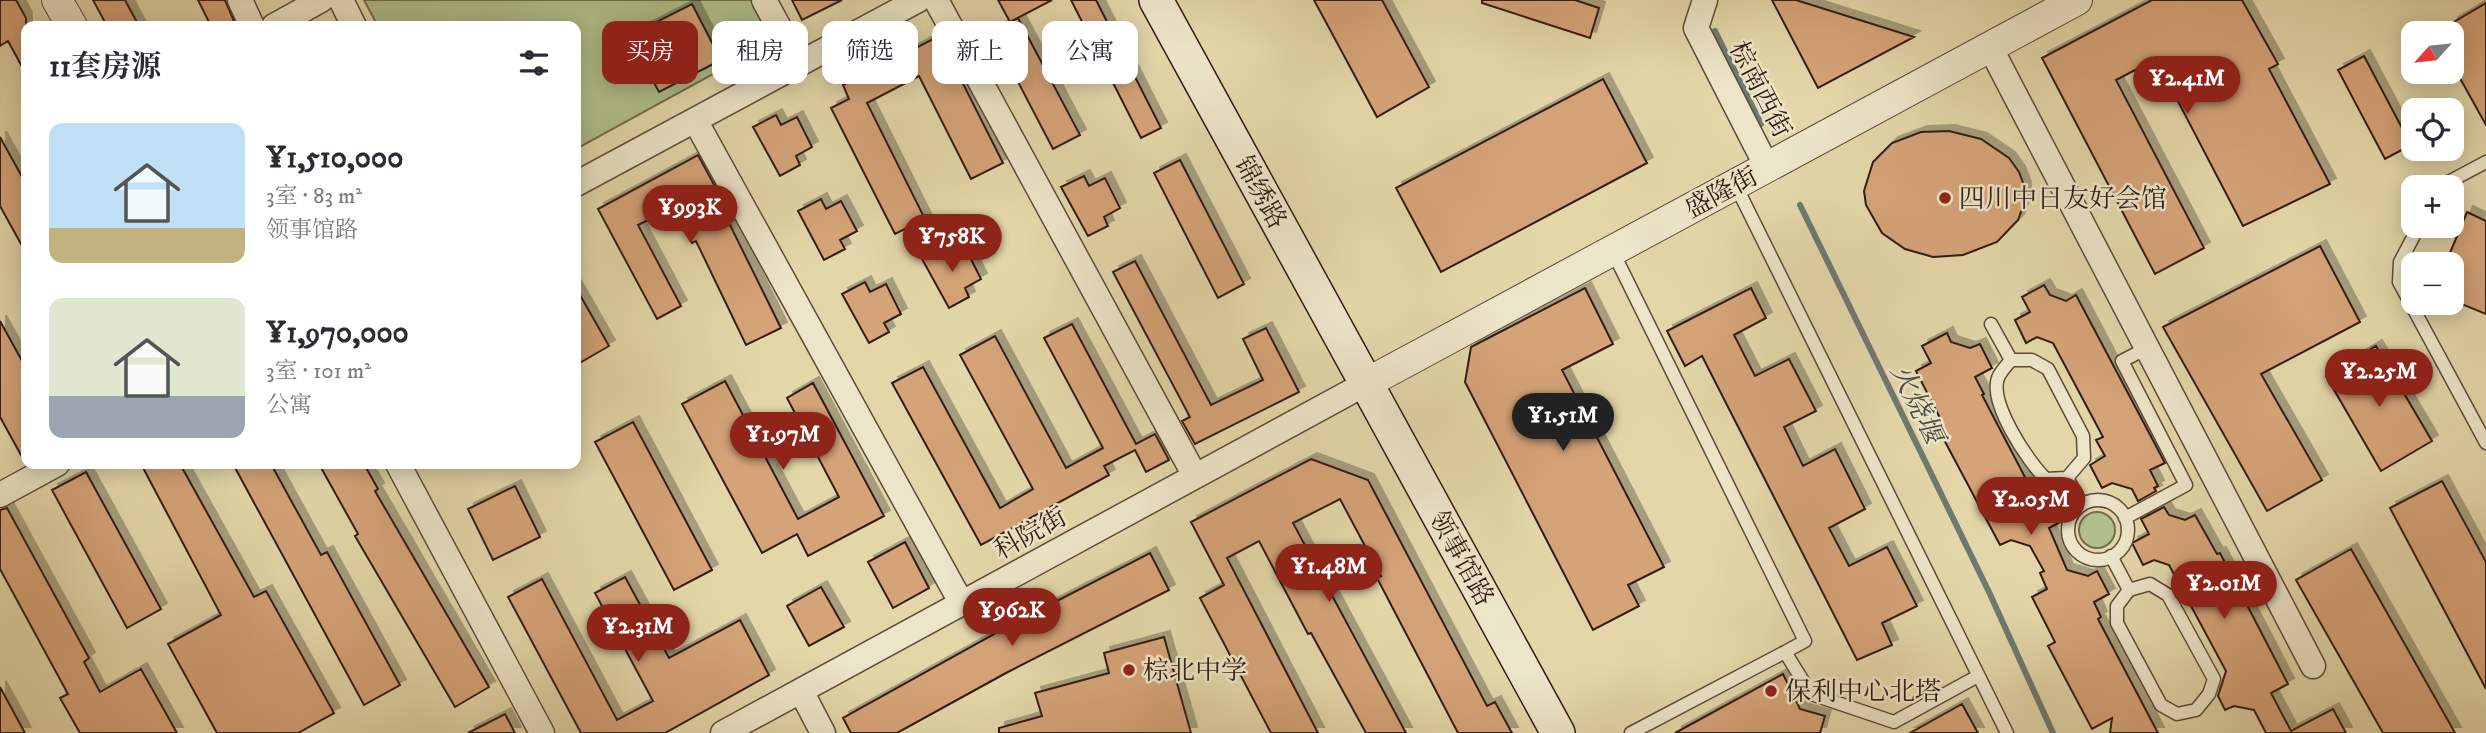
<!DOCTYPE html>
<html lang="zh">
<meta charset="utf-8">
<style>
:root{--surface:#fff;--page:#f7f7f7;--text:#2b2b33;--muted:#7c7c81;--accent:#8f2418}
body{margin:0;font-family:"IM FELL DW Pica","Noto Serif SC",serif;background:var(--page);color:var(--text);height:100vh;display:flex;flex-direction:column;font-size:26px;white-space:nowrap}
*{box-sizing:border-box;margin:0}
p{font-size:23px;color:var(--muted)}
.icon{flex:none;width:38px;height:38px;fill:none;stroke:currentColor;stroke-width:2;stroke-linecap:round;stroke-linejoin:round}
.map{position:relative;flex:1;overflow:hidden}
.panel{position:absolute;left:21px;top:21px;width:560px;height:448px;display:flex;flex-direction:column;background:var(--surface);border-radius:14px;box-shadow:0 4px 18px #0003}
.panel>*{flex:none}
.top-card{position:absolute;left:602px;top:21px;width:665px;height:63px;display:flex;gap:14px}
.needle{width:46px;rotate:243deg}
.tools{position:absolute;left:2401px;top:21px;display:grid;gap:14px}
.tools a{display:grid;place-items:center;width:63px;height:63px;border-radius:14px;background:var(--surface);box-shadow:0 4px 18px #0003;font-size:35px}
.price{position:absolute;translate:-50% -60px;padding:0 16px;border-radius:24px;background:var(--accent);color:#fff;font-size:23px;line-height:46px;filter:drop-shadow(0 2px 4px #0008)}
.price::after{content:'';position:absolute;left:50%;top:42px;width:21px;height:16px;margin-left:-10px;background:inherit;clip-path:polygon(0 0,100% 0,50% 100%)}
.price.active{background:#222;color:#fff}
ul{padding:0;list-style:none}
li{display:flex;align-items:center;gap:21px;height:175px;padding:0 28px}
li span{display:grid;place-items:center;flex:none;width:196px;height:140px;border-radius:14px;color:#555}
li>.icon{margin-inline-start:auto}
span .icon{width:84px;height:84px;fill:#fffc;stroke-width:1}
li b{font-size:30px}
h2{display:flex;justify-content:space-between;align-items:center;height:84px;padding:0 28px;font-size:30px}
.tag{padding:0 24px;border-radius:14px;background:var(--surface);box-shadow:0 4px 18px #0003;font-size:24px;line-height:63px}
.tag.active{background:var(--accent);color:#fff}
.map>svg:first-child{display:block}
</style>
<div class="map">
<svg width="2486" height="733" viewBox="0 0 2486 733">
<defs>
<filter id="shadow"><feDropShadow dx="6" dy="-6" stdDeviation="0" flood-color="#0004"/></filter>
</defs>
<rect width="100%" height="100%" fill="#e3d7aa"/>
<filter id="stains"><feTurbulence type="fractalNoise" baseFrequency=".00286" numOctaves="4"/><feColorMatrix values="0 0 0 0 .2 0 0 0 0 .09 0 0 0 0 .02 0 0 0 .5 -.17"/></filter>
<radialGradient id="worn" r=".72"><stop offset=".6" stop-color="#630" stop-opacity="0"/><stop offset="1" stop-color="#630" stop-opacity=".3"/></radialGradient>
<path fill="#b0bf8b" stroke="#716e4f" stroke-width="2" d="M364,0h389l22,40 -199,109v-123h-198z
M2079 530a18 18 0 1 1 36 0a18 18 0 1 1-36 0Z"/>
<g fill="none" stroke-linecap="round" stroke-linejoin="round">
<path stroke="#6e7a71" stroke-width="6" d="M1715,31l46,93
M1800,205l189,387 64,141"/>
</g>
<path fill="#d5a378" stroke="#321c13" stroke-width="2" filter="url(#shadow)" d="M0,0h16l10,18v56l-18,-33 -8,5z
M93,0h32l14,26h-32z
M198,0h27l11,26h-25z
M792,0h50l-40,20z
M998,0h54l-42,22z
M1071,0h25l65,128 -20,10z
M1314,0h68l47,87 -52,30z
M1482,0h93l24,8 -9,30 -108,-35z
M1772,0h24l118,37 -96,51z
M2152,0h90l36,64 -9,5 61,115 -87,42 -87,-167 -40,21 88,168 -49,26 -113,-216z
M2486,3v122l-34,-61v-41z
M692,4l29,56 -62,32 -15,-28 -23,11 -14,-28z
M1018,18l62,117 -27,14 -61,-117z
M939,36l64,127 -32,16 -52,-103 -52,27 58,116 -30,15 -64,-126 18,-9 -6,-14z
M2364,56l47,89 -26,14 -47,-89z
M1603,79l44,84 -206,109 -45,-84z
M776,115l5,10 16,-8 15,30 -16,9 4,9 -20,11 -27,-49z
M1949,131l32,8 28,19 10,14 6,16 -1,16 -6,16 -21,22 -34,13 -30,2 -28,-8 -23,-16 -16,-28 -2,-14 9,-29 19,-19 29,-11z
M0,137l26,47v69l-26,-47z
M698,155l35,65 -4,3 52,105 -35,17 -50,-104 -4,2 -19,-36 -35,18 43,81 -24,13 -59,-110z
M1180,160l64,124 -26,14 -64,-125z
M1084,176l5,10 16,-8 15,30 -16,9 4,9 -20,10 -27,-49z
M821,199l5,10 15,-8 16,30 -17,9 5,9 -21,11 -26,-49z
M2467,212l19,9v93l-34,-14v-38l-5,-2z
M2320,246l40,76 -99,52 61,106 -55,31 -104,-184z
M945,247l5,10 16,-8 15,30 -16,9 4,9 -20,11 -27,-49z
M1135,261l76,144 52,-25 -20,-41 23,-11 33,64 -104,52 -13,-23 8,-4 -77,-145z
M865,282l5,10 16,-8 15,30 -17,9 5,9 -20,11 -27,-49z
M2044,285l6,10 16,6 10,-6 89,168 -15,7 8,16 -4,2 2,3 -18,10 -6,-12 -20,-6 -10,5 -12,-23 15,-9 -9,-16 7,-3 -50,-94 -16,-6 -11,6 -11,-23 15,-8 -8,-15z
M576,288l33,58 -33,19z
M1585,288l28,56 -51,26 102,197 -36,18 11,21 -46,24 -128,-248 6,-35z
M1751,288l15,30 -32,17 21,41 34,-17 27,52 -32,16 19,39 32,-17 30,60 -36,19 20,38 38,-19 30,59 -35,17 10,22 -35,15 -155,-304 -17,10 -18,-35z
M0,321l26,47v96l-26,-47z
M1072,324l64,120 19,-10 14,26 -23,12 -11,-22 -31,16 5,9 -128,70 -89,-162 31,-16 77,141 33,-19 -73,-134 35,-19 71,132 37,-20 -59,-110z
M1947,333l4,9 19,6 10,-4 12,24 -17,9 9,17 -2,1 57,109 13,-6 12,22 -15,8 18,42 21,6 9,-5 12,23 -15,8 7,15 -3,2 60,114h-48l2,-15 -20,11 -44,-83 7,-4 -23,-45 15,-8 -7,-16 4,-2 -14,-25 -19,-6 -11,5 -66,-124 6,-3 -24,-47 15,-8 -9,-17z
M2376,346l56,95 -51,30 -55,-95z
M725,381l73,138 41,-22 -52,-99 26,-15 71,133 -76,40 -11,-22 -35,19 -80,-149z
M633,422l79,148 -38,20 -79,-148z
M1311,459l57,21 119,226 8,-4 17,31h-54l-81,-155 4,-2 -41,-77 -47,24 113,210h-40l-55,-100 -3,1 -49,-93 -32,17 91,175h-47l-71,-135 24,-13 -33,-63z
M141,464h39l74,133 12,-6 68,122 -36,20h-81l-49,-89 53,-29z
M233,464h38l50,91 6,-3 73,133 -36,20z
M319,464h45l14,25 -3,2 114,196 -34,20 -100,-171 3,-2z
M86,472l75,137 -34,19 -75,-138z
M2442,481l44,81v127l-96,-181z
M515,486l25,51 -47,23 -25,-51z
M2164,507l5,8 16,5 10,-5 22,39 3,-1 68,131 -17,9 20,38 42,-22 13,24h-80l-12,-23 -20,-4 -9,4 -7,-14 8,-25 -57,-106 -15,-5 -11,5 -11,-22 17,-9 -8,-15z
M7,508l82,150 -5,4 16,30 41,-23 36,64h-97l-20,-35 8,-4 -68,-125v-59z
M905,542l24,46 -36,20 -25,-46z
M2351,549l104,184h-72l-87,-153z
M1150,553l19,37 -163,83 -109,60h-46l-8,-15 173,-96z
M625,577l44,81 71,-38 29,55 -104,58h-84l-73,-136 34,-18 75,141 36,-19 -58,-108z
M821,587l23,40 -35,19 -22,-40z
M1164,637l27,96h-192v-5l43,-12 -7,-23 74,-20 -5,-20z
M1783,674l17,35 25,7 -5,17h-145z
M0,687l25,46h-25z
M1962,704l16,29h-68z
M505,714l10,19h-47z"/>
<g fill="none" stroke-linecap="round" stroke-linejoin="round">
<defs>
<path id="service" d="M1735,184l272,549
M2439,187l47,-25
M2419,226l-19,36 -1,20 87,161
M1612,250l193,391 -20,11
M1991,324l20,36
M2067,478l17,-20 -1,-22 -35,-67 -16,-9h-21c-4,5 -11,12 -13,18 -9,25 30,84 48,101l21,-1 15,27
M2068 530a30 30 0 1 1 60 0a30 30 0 1 1-60 0Z
M2125,518l61,-33 -64,-124 25,-13
M2111,556l18,34 -12,16v17l44,82 16,9 19,-4 13,-16 5,-15 -46,-84 -18,-11 -21,6
M1631,733l154,-81 26,42 83,28 84,-46"/>
<path id="minor" d="M240,0l12,26
M341,0l13,26
M764,0l35,64
M936,0l259,476
M1705,0l-9,28 71,139
M274,26l47,-26
M1990,47l323,619
M695,120l267,484
M576,184l342,-184
M398,464l144,269
M0,495l57,-31
M801,691l22,42
M723,733l642,-349"/>
<path id="tertiary" d="M57,0l15,26
M1365,384l712,-384"/>
<path id="secondary" d="M1156,0l402,733"/>
</defs>
<use href="#service" stroke="#5e4b39" stroke-width="15"/>
<use href="#minor" stroke="#5e4b39" stroke-width="27"/>
<use href="#tertiary" stroke="#5e4b39" stroke-width="32"/>
<use href="#secondary" stroke="#321c13" stroke-width="36"/>
<use href="#service" stroke="#ede5c8" stroke-width="12"/>
<use href="#minor" stroke="#ede5c8" stroke-width="24"/>
<use href="#tertiary" stroke="#ede5c8" stroke-width="30"/>
<use href="#secondary" stroke="#ede5c8" stroke-width="33"/>
</g>
<g fill="#8f2418" stroke="#ede5c8" stroke-width="2.5">
<circle cx="1945" cy="198" r="7"/>
<circle cx="1129" cy="670" r="7"/>
<circle cx="1771" cy="691" r="7"/>
</g>
<g text-anchor="middle" stroke-width="5" stroke-linejoin="round" paint-order="stroke">
<g font-size="26" fill="#321c13" stroke="#ede5c8">
<text transform="translate(1761 89) rotate(63)" y="9">棕南西街</text>
<text transform="translate(1261 192) rotate(61)" y="9">锦绣路</text>
<text transform="translate(1721 192) rotate(-28)" y="9">盛隆街</text>
<text transform="translate(1030 533) rotate(-29)" y="9">科院街</text>
<text transform="translate(1462 558) rotate(61)" y="9">领事馆路</text>
</g>
<g font-size="26" fill="#321c13" stroke="#ede5c8" text-anchor="start">
<text x="1959" y="207">四川中日友好会馆</text>
<text x="1143" y="679">棕北中学</text>
<text x="1785" y="700">保利中心北塔</text>
</g>
<g font-size="28" font-style="italic" fill="#504b42" stroke="#ede5c8">
<text transform="translate(1918 403) rotate(64)" y="10">火烧堰</text>
</g>
</g>
<rect width="100%" height="100%" filter="url(#stains)"/>
<rect width="100%" height="100%" fill="url(#worn)"/>
</svg>
<div class="tools">
<a><svg class="needle" viewBox="-14 -14 28 28"><path d="M0-13l5 13h-10z" fill="#e53935"/><path d="M0 13l5-13h-10z" fill="#7c7c81"/></svg></a>
<a><svg class="icon" aria-label="locate" viewBox="0 0 24 24"><circle cx="12" cy="12" r="6"/><path d="M12 2v4M12 18v4M2 12h4M18 12h4"/></svg></a>
<a>+</a>
<a>−</a>
</div>
<b class="price" style="left:2187px;top:116px">¥2.41M</b>
<b class="price" style="left:690px;top:245px">¥993K</b>
<b class="price" style="left:952px;top:274px">¥758K</b>
<b class="price" style="left:2379px;top:409px">¥2.25M</b>
<b class="price active" style="left:1563px;top:453px">¥1.51M</b>
<b class="price" style="left:783px;top:472px">¥1.97M</b>
<b class="price" style="left:2031px;top:537px">¥2.05M</b>
<b class="price" style="left:1329px;top:604px">¥1.48M</b>
<b class="price" style="left:2224px;top:621px">¥2.01M</b>
<b class="price" style="left:1012px;top:648px">¥962K</b>
<b class="price" style="left:638px;top:664px">¥2.31M</b>
<div class="top-card">
<a class="tag active">买房</a>
<a class="tag">租房</a>
<a class="tag">筛选</a>
<a class="tag">新上</a>
<a class="tag">公寓</a>
</div>
<section class="panel">
<h2>11套房源<svg class="icon" aria-label="filters" viewBox="0 0 24 24"><path d="M4 7h16M4 17h16"/><circle cx="9" cy="7" r="2"/><circle cx="15" cy="17" r="2"/></svg></h2>
<ul>
<li><span style="background:linear-gradient(#bfe0f5 75%,#c2b280 0)"><svg class="icon" aria-label="home" viewBox="0 0 24 24"><path d="M3 11l9-7 9 7M6 9v11h12V9"/></svg></span><div><b>¥1,510,000</b><p>3室 · 83 m²</p><p>领事馆路</p></div></li>
<li><span style="background:linear-gradient(#dfe7d0 70%,#9aa5b1 0)"><svg class="icon" aria-label="home" viewBox="0 0 24 24"><path d="M3 11l9-7 9 7M6 9v11h12V9"/></svg></span><div><b>¥1,970,000</b><p>3室 · 101 m²</p><p>公寓</p></div></li>
</ul>
</section>
</div>
